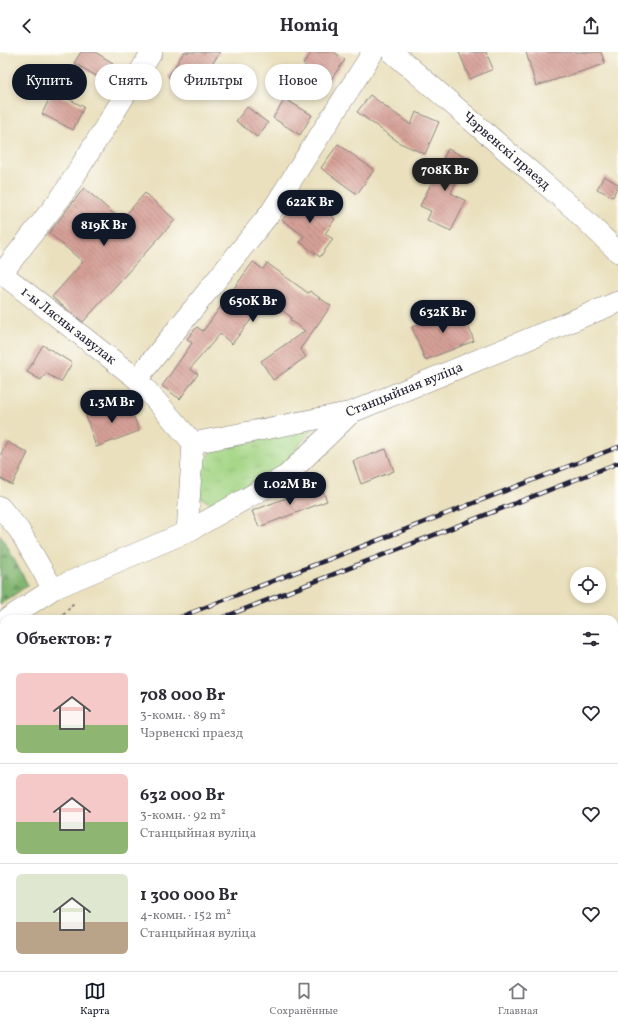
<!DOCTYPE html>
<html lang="ru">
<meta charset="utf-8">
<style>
:root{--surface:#fff;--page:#f7f7f7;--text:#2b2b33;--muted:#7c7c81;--line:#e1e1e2;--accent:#111827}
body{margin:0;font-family:Vollkorn,serif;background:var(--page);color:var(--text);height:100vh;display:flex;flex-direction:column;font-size:15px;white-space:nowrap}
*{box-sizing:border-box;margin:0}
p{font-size:13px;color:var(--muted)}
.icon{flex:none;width:22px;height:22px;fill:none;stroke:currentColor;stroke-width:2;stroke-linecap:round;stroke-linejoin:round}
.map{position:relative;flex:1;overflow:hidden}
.sheet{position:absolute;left:0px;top:563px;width:618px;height:356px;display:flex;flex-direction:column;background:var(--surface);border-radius:12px 12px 0 0;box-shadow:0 2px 6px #0003}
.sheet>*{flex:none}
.guide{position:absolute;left:12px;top:12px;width:400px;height:36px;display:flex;gap:8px}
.controls{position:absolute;left:570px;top:515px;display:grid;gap:8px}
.controls a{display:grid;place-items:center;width:36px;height:36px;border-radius:50%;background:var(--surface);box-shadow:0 2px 6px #0003;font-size:20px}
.price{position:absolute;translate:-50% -34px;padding:0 9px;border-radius:14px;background:var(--accent);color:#fff;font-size:13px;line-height:26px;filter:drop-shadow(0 1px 2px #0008)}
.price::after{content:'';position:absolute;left:50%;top:24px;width:12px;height:9px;margin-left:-6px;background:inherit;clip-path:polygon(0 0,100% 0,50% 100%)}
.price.current{background:#222;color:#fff}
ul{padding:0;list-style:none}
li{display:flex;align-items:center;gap:12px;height:100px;padding:0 16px}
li+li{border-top:1px solid var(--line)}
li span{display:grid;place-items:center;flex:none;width:112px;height:80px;border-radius:6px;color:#555}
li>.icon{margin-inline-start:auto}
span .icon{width:48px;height:48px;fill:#fffc;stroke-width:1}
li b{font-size:17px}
h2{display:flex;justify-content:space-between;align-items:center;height:48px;padding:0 16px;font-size:17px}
.tag{padding:0 14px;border-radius:18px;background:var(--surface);box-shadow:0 2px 6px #0003;font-size:14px;line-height:36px}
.tag.current{background:var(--accent);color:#fff}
header{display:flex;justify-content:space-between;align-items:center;height:52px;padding:0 16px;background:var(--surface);font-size:18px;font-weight:700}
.dock{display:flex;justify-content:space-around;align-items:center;height:56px;border-top:1px solid var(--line);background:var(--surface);font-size:11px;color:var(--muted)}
.dock a{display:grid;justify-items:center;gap:2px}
.dock .current{color:var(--accent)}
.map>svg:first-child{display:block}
</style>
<header><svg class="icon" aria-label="back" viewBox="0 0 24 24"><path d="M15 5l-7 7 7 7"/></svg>Homiq<svg class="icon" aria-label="share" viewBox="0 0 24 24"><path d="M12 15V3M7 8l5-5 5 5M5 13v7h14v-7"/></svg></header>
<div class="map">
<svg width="618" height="919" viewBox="0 0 618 919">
<defs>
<pattern id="grass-tufts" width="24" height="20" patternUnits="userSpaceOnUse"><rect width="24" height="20" fill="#a3d483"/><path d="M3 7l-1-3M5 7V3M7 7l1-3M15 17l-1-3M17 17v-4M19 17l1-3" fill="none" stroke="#8cb672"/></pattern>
<pattern id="forest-firs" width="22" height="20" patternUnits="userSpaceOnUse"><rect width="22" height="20" fill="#82b671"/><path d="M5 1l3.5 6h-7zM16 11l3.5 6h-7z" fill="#6a945e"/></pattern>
<pattern id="building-back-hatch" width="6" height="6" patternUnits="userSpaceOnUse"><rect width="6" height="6" fill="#d6a097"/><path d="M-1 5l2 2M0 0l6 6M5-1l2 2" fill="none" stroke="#ad827c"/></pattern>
</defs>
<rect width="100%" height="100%" fill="#fdfcf7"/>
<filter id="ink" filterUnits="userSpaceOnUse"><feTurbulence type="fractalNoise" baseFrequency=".025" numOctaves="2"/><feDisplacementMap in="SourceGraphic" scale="8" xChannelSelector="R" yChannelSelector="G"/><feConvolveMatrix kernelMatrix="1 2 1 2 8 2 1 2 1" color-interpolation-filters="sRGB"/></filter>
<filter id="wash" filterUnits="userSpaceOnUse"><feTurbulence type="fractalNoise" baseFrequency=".012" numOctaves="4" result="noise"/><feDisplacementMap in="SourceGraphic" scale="16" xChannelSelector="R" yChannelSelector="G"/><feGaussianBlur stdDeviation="0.9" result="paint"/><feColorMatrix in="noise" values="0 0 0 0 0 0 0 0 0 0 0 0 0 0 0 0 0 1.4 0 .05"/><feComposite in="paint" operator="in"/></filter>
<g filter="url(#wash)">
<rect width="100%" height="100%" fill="#eae0bd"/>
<path fill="url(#grass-tufts)" stroke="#627b5f" d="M313,376l-29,36 -72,40 -12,-7 2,-34 9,-12z
M4,782v33h-4v-32z"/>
<path fill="url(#forest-firs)" stroke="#526c56" d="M0,482l28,51 -28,20z
M614,735l4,1v100l-4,2z"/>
<g id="blocks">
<path fill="url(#building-back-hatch)" d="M81,0h14l18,11 -10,17 -29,-17z
M184,0h36l-27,41 -25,-16z
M312,0h22l11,8 -16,22 -26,-18z
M459,0h27l7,17 -23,10z
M526,0h75l4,12 -69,22z
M53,39l31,16 -11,23 -31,-16z
M370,43l41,30 5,-13 23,10 -14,32 -25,-11 -43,-31z
M285,47l27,16 -12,20 -27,-17z
M247,55l21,16 -11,14 -21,-16z
M338,92l36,26 -17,24 -36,-26z
M448,97l19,9 -16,35 15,8 -15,30 -24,-11 4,-9 -11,-5z
M604,124l14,8 -5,13 -16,-8z
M84,136l37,32 24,-27 30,27 -92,102 -31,-25 31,-35 -34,-29z
M301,142l34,25 -10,15 8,5 -13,18 -20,-15 4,-6 -22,-16z
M253,210l10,7 4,-6 41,30 2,-2 21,15 -31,43 6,8 -33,23 -12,-19 44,-30 -15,-11 1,-3 -24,-18 -35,45 -12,-10 -30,35 8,5 -18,25 -18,-13 30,-43 -5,-4 10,-12 6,4z
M461,255l13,34 -49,19 -13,-33z
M43,293l29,18 -11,19 -15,-9 -5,7 -14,-8z
M128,349l11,30 -43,16 -10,-31z
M7,390l21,11 -16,32 -12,-7v-22z
M386,397l8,22 -33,13 -8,-23z
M320,433l7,16 -68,26 -7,-16z"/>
</g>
</g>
<g filter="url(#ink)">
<use href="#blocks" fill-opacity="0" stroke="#86817c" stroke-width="1"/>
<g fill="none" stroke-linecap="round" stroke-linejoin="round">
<defs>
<path id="lane" d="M614,719h4
M614,863l4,-2
M614,905l4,2
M538,919l2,-4"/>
<path id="street" d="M392,0l182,157 44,43
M0,220l137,107 56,64 159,-31 266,-110
M2,221l60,-77 90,-144
M137,327l134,-167 102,-160
M0,455l19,23 34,59
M187,480l6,-89
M7,567l46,-30 134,-57 99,-56 66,-64
M0,904l4,2
M21,915l7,4"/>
</defs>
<use href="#lane" stroke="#86817c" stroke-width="12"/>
<use href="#street" stroke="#86817c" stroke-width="22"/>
<path stroke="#86817c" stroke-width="2.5" stroke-dasharray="3 3" stroke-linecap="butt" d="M59,567l16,-17
M0,744h4
M614,749h4
M0,770l4,-5
M348,919l3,-4"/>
<use href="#lane" stroke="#fff" stroke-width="11"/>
<use href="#street" stroke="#fff" stroke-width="21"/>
<defs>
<path id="rail" d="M175,567l443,-172
M219,567l399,-156
M0,635l4,-2
M0,652l4,-2
M614,683h4
M0,721h4"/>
</defs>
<use href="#rail" stroke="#22223b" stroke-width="4.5"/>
<use href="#rail" stroke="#fdfcf7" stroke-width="3" stroke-dasharray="9" stroke-linecap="butt"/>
</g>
</g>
<g text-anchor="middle" stroke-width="4" stroke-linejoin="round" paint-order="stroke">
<g font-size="14" fill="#22223b" stroke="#fdfcf7">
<text transform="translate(507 98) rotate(41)" y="5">Чэрвенскі праезд</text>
<text transform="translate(69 273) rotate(38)" y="5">1-ы Лясны завулак</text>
<text transform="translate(404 337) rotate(-22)" y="5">Станцыйная вуліца</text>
</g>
</g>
</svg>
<div class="controls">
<a><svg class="icon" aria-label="locate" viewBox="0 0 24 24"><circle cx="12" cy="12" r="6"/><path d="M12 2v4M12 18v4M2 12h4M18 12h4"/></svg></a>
</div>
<b class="price current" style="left:445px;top:140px">708K Br</b>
<b class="price" style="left:310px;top:172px">622K Br</b>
<b class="price" style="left:104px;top:195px">819K Br</b>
<b class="price" style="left:253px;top:271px">650K Br</b>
<b class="price" style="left:443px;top:282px">632K Br</b>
<b class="price" style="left:112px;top:372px">1.3M Br</b>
<b class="price" style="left:290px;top:454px">1.02M Br</b>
<div class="guide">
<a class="tag current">Купить</a>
<a class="tag">Снять</a>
<a class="tag">Фильтры</a>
<a class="tag">Новое</a>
</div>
<section class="sheet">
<h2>Объектов: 7<svg class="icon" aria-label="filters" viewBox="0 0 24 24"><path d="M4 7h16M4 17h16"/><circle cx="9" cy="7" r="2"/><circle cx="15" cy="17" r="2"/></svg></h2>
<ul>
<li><span style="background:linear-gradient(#f6c9c9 65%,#8fb573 0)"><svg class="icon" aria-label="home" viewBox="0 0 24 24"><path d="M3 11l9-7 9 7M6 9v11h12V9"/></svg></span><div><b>708 000 Br</b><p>3-комн. · 89 m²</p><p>Чэрвенскі праезд</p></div><svg class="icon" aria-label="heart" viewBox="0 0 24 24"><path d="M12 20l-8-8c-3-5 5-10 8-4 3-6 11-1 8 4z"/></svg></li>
<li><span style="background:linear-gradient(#f6c9c9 60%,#8fb573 0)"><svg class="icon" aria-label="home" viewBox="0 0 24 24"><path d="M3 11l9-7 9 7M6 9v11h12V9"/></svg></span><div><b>632 000 Br</b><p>3-комн. · 92 m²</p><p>Станцыйная вуліца</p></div><svg class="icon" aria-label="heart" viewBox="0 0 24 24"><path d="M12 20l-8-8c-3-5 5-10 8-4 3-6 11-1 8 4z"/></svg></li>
<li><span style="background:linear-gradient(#dfe7d0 60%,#b9a48a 0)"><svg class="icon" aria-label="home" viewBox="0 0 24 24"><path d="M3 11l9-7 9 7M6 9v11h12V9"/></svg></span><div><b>1 300 000 Br</b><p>4-комн. · 152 m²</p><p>Станцыйная вуліца</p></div><svg class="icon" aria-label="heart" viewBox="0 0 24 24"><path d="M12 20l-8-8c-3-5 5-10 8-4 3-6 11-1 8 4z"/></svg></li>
</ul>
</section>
</div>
<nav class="dock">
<a class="current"><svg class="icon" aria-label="map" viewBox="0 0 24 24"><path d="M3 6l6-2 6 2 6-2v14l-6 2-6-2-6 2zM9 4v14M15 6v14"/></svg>Карта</a>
<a><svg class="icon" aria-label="saved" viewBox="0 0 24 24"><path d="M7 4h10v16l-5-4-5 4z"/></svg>Сохранённые</a>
<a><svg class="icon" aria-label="home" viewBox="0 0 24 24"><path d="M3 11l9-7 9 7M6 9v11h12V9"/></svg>Главная</a>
</nav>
